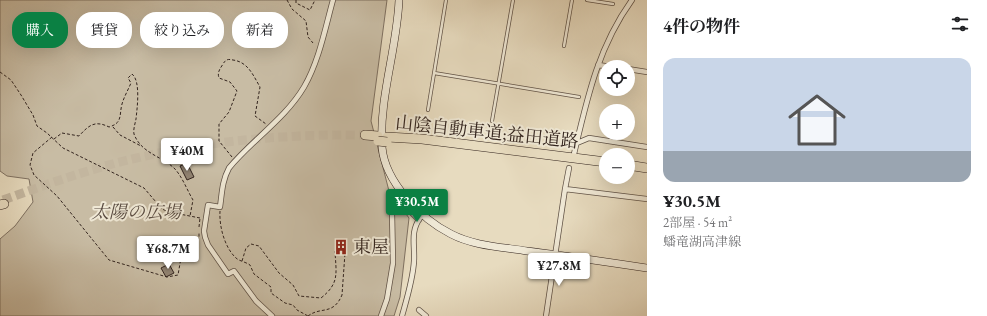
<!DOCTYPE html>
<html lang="ja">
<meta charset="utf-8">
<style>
:root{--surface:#fff;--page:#f6f6f6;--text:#202124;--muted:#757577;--accent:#0b8043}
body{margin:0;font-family:"EB Garamond","Noto Serif JP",serif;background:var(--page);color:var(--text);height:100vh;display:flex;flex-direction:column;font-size:15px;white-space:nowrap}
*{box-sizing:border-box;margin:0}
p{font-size:13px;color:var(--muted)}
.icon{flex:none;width:22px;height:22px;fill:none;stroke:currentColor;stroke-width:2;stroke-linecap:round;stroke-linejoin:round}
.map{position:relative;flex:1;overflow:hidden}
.panel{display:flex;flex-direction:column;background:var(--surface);width:340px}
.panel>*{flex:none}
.hud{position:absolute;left:12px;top:12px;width:380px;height:36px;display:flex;gap:8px}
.buttons{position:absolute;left:599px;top:60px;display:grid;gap:8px}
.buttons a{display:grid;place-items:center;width:36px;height:36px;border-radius:50%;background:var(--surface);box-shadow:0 4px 16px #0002;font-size:20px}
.price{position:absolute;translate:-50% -34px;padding:0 9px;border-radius:4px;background:#fff;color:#222;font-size:13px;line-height:26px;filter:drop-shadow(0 1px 2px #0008)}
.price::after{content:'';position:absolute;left:50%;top:24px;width:12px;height:9px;margin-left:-6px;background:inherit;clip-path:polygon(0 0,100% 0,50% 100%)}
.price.selected{background:var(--accent);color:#fff}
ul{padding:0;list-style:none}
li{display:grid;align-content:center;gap:8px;height:212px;padding:0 16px}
li span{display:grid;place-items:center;height:124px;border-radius:12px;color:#555}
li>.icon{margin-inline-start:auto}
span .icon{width:72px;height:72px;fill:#fffc;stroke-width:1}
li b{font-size:17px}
h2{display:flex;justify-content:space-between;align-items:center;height:48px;padding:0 16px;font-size:17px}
.chip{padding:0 14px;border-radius:16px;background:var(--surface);box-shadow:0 4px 16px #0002;font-size:14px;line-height:36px}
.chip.selected{background:var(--accent);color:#fff}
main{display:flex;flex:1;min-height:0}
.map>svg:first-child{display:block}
</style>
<main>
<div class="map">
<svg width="647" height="316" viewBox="0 0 647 316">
<rect width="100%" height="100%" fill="#e7dbbf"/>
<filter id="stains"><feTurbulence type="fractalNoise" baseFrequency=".005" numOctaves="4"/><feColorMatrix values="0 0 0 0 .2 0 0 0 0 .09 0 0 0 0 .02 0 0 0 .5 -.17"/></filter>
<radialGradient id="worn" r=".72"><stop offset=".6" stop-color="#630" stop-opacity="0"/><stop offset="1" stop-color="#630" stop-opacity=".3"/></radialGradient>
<path fill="#c8bca4" stroke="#7e7061" d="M0,0h387l-16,121 18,70 20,27 -9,79 -6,19h-394v-77l15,-13 18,-24 -4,-23 -22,-3 -7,-5z"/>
<path fill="#918372" stroke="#33241e" d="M187,163l7,14 -7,3 -7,-14z
M169,264l5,9 -8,4 -5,-9z"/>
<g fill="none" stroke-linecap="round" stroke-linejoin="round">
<path stroke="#c3b69f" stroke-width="9" stroke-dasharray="9 4.5" stroke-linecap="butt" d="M3,200c40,-14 80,-29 121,-39 79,-20 160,-27 241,-26"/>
<defs>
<path id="service" d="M587,0l26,4
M564,46l8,-46
M434,73l145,24
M428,110l18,-110
M492,121l21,-121"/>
<path id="minor" d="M598,65l14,2
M628,69l19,3
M577,143l12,-5 58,9
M574,154c13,-55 24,-107 58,-154
M565,189l82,10
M419,310l7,6
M272,316l-16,-15 -22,-30 -6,3 -20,-29 -3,-8 -1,-6 4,-26 12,2c2,-14 2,-26 9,-39 23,-28 56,-49 75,-81 15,-26 21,-58 29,-87
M381,316l6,-17 6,-36 -1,-51 2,-5 6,-6 19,19
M402,316c5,-18 11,-37 12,-55 1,-16 -4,-29 6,-43
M546,316l19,-127 4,-21"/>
<path id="secondary" d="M399,0c-2,49 -20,97 -17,147 3,35 39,72 69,87 23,12 51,13 76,17 40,5 80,11 120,17"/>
<path id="motorway" d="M365,135l13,1
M387,137l35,2 184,23
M628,165l19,3
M0,205l4,-1"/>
</defs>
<use href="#service" stroke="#605246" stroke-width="4"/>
<use href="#minor" stroke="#605246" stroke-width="6"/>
<use href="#secondary" stroke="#33241e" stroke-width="8"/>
<use href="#motorway" stroke="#33241e" stroke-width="10"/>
<path stroke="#33241e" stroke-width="1" stroke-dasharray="3 2" stroke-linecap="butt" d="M287,0l5,9 14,12 2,16 5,6
M296,0v3l14,7 5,-10
M0,72l11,8 10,15 12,20 4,11 10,7 16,15 81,40 18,21 7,3 31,6
M113,127l7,8 21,11
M52,137l-19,16 -3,12 4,10 23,21 52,64 58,17 11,-2 4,-23 17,-14v-6
M54,139l8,-6 17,3c10,-11 16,-16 30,-9 14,-4 10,-12 13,-23 2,-7 6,-14 9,-21l-3,-5 4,-4c9,7 5,35 4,45 -1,5 -3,11 -2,15 7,19 27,22 40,34 8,8 13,22 19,32l-3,16
M232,157l-13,-16v-17l10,-12 8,-21 -7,-9 -11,-4c-2,-6 1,-9 4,-14 3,-5 5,-5 10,-4 15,2 20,15 27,27l-5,29 11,8
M220,211c-1,16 5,37 16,47 3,3 10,4 14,7l4,9 17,13v6l14,10 8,2 4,5 11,6
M199,227l1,-9
M242,261l4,-13 5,-4 8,2 20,27 14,12 6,11 22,2c19,-15 15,-25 14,-47l2,-2 8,4 -3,42c-9,21 -21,11 -34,21"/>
<use href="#service" stroke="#efe8d5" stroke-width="2.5"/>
<use href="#minor" stroke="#efe8d5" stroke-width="4.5"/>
<use href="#secondary" stroke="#efe8d5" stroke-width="7"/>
<use href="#motorway" stroke="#e7dbbf" stroke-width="9"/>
<defs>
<path id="motorway-bridge" d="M378,141l9,1"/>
</defs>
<use href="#motorway-bridge" stroke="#33241e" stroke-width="10" stroke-linecap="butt"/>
<use href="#motorway-bridge" stroke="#e7dbbf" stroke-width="9"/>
</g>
<defs>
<symbol id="building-bare" viewBox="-9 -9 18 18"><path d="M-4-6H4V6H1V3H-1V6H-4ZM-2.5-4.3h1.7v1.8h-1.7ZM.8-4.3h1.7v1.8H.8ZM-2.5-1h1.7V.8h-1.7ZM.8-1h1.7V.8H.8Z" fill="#8f2418" stroke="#efe8d5" stroke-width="2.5" paint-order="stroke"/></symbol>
</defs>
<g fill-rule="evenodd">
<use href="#building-bare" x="330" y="236" width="22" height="22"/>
</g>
<g text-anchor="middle" stroke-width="4" stroke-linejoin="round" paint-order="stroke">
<g font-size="18" fill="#33241e" stroke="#efe8d5">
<text transform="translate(487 132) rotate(6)" y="6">山陰自動車道;益田道路</text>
</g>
<g font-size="18" font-style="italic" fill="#584a40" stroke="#efe8d5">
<text x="136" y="218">太陽の広場</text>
</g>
<g font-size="18" fill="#33241e" stroke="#efe8d5" text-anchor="start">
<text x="353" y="253">東屋</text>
</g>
</g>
<rect width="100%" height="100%" filter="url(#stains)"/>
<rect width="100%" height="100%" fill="url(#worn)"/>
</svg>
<div class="buttons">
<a><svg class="icon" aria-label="locate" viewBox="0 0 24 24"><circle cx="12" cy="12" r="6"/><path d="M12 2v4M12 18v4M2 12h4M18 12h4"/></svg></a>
<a>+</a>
<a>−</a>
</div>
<b class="price" style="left:187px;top:172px">¥40M</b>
<b class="price selected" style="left:417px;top:223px">¥30.5M</b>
<b class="price" style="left:168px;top:270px">¥68.7M</b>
<b class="price" style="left:559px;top:287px">¥27.8M</b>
<div class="hud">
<a class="chip selected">購入</a>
<a class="chip">賃貸</a>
<a class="chip">絞り込み</a>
<a class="chip">新着</a>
</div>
</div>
<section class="panel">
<h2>4件の物件<svg class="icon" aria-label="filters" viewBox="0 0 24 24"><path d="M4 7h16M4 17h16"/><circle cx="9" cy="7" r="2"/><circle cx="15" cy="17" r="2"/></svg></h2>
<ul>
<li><span style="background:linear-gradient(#c9d6e8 75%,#9aa5b1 0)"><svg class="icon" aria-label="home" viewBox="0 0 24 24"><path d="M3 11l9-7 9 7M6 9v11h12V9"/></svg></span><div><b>¥30.5M</b><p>2部屋 · 54 m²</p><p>蟠竜湖高津線</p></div></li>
</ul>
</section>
</main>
